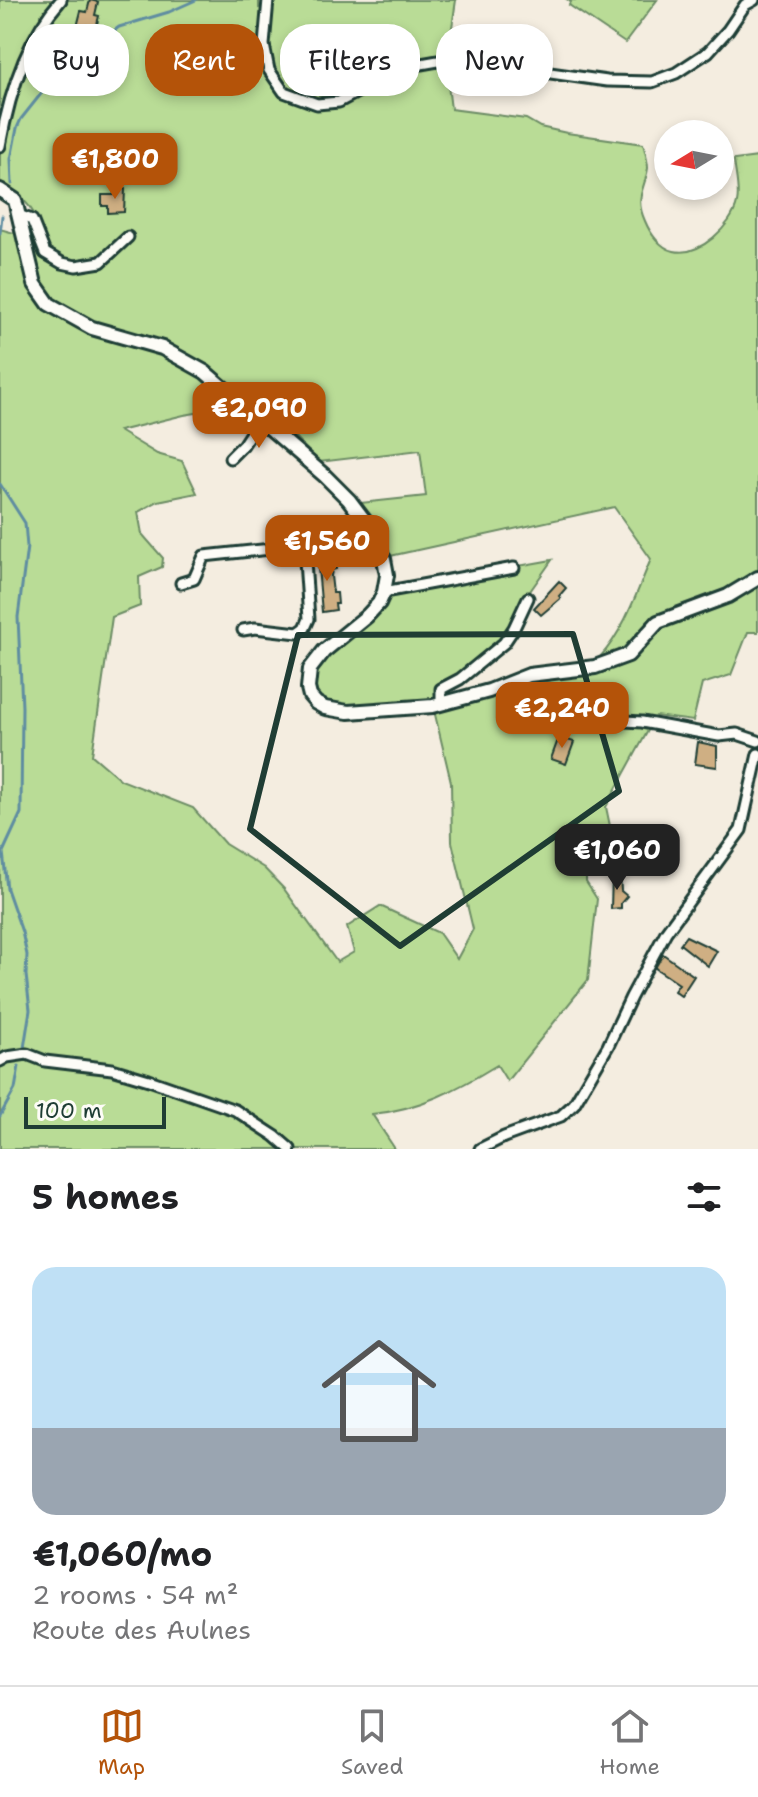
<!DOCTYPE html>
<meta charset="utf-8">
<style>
:root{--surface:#fff;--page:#f2f2f2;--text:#202124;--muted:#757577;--line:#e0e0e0;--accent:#b45309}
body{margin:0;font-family:"Shantell Sans",sans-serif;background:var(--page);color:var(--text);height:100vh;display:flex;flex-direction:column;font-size:30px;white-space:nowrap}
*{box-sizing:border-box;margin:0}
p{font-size:26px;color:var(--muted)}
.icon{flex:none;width:44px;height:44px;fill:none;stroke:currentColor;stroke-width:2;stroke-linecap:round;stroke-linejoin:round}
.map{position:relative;height:1149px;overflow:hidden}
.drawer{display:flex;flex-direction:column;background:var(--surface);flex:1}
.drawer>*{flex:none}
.guide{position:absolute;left:24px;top:24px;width:710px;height:72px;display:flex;gap:16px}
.needle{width:52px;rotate:260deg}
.controls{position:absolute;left:654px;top:120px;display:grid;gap:16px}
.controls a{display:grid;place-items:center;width:80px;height:80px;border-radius:50%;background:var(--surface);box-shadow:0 4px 12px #0003;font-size:40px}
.scale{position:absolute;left:24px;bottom:20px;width:142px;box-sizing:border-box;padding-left:8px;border:4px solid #1f3d34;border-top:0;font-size:22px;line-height:28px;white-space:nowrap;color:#1f3d34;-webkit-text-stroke:6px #fdfcf7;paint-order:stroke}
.price{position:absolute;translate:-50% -68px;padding:0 18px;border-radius:16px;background:var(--accent);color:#fff;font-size:26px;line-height:52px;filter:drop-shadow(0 2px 4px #0008)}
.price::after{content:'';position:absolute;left:50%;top:48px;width:24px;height:18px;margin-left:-12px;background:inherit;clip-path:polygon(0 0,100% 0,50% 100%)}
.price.active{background:#222;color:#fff}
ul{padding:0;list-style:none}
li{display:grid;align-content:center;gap:16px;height:424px;padding:0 32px}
li span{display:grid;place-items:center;height:248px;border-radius:24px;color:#555}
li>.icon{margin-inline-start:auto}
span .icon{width:144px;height:144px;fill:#fffc;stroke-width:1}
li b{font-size:34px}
h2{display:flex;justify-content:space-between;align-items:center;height:96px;padding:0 32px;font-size:34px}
.tag{padding:0 28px;border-radius:32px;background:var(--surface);box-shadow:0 4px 12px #0003;font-size:28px;line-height:72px}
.tag.active{background:var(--accent);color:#fff}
.tabs{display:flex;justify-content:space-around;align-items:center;height:112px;border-top:2px solid var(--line);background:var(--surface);font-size:22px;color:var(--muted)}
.tabs a{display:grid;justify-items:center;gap:4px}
.tabs .active{color:var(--accent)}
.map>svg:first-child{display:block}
</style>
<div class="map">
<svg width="758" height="1149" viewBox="0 0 758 1149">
<rect width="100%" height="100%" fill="#f4ede0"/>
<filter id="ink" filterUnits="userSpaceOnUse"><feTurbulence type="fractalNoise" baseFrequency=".0125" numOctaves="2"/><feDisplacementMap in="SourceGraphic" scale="16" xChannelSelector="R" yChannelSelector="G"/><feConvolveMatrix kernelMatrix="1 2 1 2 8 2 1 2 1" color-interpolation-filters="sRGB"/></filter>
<g filter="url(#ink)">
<path fill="#b9dc96" stroke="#6c8c65" stroke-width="2" fill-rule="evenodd" d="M0,0h259v8l17,-5v-3h180l-10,69 5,40 75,10 14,8 27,6 76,11c2,7 5,17 5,24 -3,21 -14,29 -3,53 5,12 15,27 29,30 25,6 58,-25 63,-48 3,-13 -2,-30 -3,-43l24,-3v475h-10l-17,43 -29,9 -9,37 -37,-5 -50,91 4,19 -24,20v36l11,17 -9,81 -81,101 -10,-16c-39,24 -79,45 -125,49l23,35h-395v-920l46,13c-10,-31 -19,-43 -46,-61zM261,402l58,60 101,-12 6,46 -66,7 19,25 11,28 224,-49 37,52c-14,33 -27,72 -51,98 -11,11 -125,38 -147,44l-2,-13 57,-53 13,-31 31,-44 -156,28 -86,81 6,34 32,9 85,-6 18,76 1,60 21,87 -16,30 -18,-26 -59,-27 -33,21 7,25 -17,10 -53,-73 -20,-21 -39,-24 -32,-36 -72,-28 -29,-25 20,-138 28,-11 -1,-29 23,-10 1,-9 -21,-24 -4,-22 20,-11 39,-8 -15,-32 -25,-7 -38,-23 65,-16z
M568,0h89l-32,43 -56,-38 2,-3z"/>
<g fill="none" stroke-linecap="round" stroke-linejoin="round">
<path stroke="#5f8da1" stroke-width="3" d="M12,184l-1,-25 6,-31 4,-9 31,-39 10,-9 27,-6 7,-8 15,-24 8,-6 50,-15 27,-12
M0,233l2,-17
M0,484l25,39 2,24 -9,70 4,90 -1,106 -18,39 4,37 15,43 5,23 -1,20 4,35 -6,38
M0,1116l15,-27 4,-23"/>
</g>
<path fill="#cfaf83" stroke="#1f3d34" stroke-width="2" d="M90,0l8,2 -3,13 4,1 -3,12 -9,-3 -1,4 -9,-2 4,-16 6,1z
M73,44l4,11 -25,9 -1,-2 -4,1 -3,-8 4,-3z
M114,187l11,2 -1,23 -16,1v-7h-6v-11h12z
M330,554l1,5h4l1,10 -4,1 -1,6 2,17h4l1,11h-3l1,6 -14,2 -5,-56z
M559,581l7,7 -7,8 2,2 -20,17 -7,-7z
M559,737l15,5 -8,22 -15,-5z
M698,742l19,4v21l-22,-3z
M620,873l1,18 6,5 -6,7v5l-10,1 1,-35z
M686,936l31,15 -9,15 -28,-22z
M663,954l31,22 -13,20 -7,-5 5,-7 -24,-16z"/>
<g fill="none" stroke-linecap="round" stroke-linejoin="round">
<defs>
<path id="street" d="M268,0l-4,45 5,25 15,22 33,12 22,-2 65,-35 34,-6h27l142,20 45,1 24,-9 32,-21 20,-22 17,-25 9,-5
M0,146c9,-51 26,-107 61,-146
M21,216l11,4 13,33 17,10 14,3 25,-4 27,-25
M230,458l13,-13 17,-26
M181,583l13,-4 10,-23 152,-16 8,-5 4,-10
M384,592l130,-24
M243,630l12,-2 43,5 7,-5 4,-9 -5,-73
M441,704v-15l19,-10 44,-36 10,-15 14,-30
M591,719l51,3 77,14 18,-2 21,7
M0,1061l7,-4 20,-3 18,7 67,8 37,11 86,30 40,26 15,13
M480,1149l24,-12 57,-21 13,-12 34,-58 23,-49 35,-65 75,-102 17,-76"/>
<path id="secondary" d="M0,190l15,10 20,84 14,20 43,24 70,20 43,24 120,104 24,24 19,25 16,34 3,16 -3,17 -5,11 -12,13 -43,35 -14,18 -2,19 2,8 6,7 9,5 23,4 85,-6 56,-15 40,-16 66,-8 33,-12 30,-33 70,-26 30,-18"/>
</defs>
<use href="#street" stroke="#1f3d34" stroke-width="15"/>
<use href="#secondary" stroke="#1f3d34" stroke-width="18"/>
<use href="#street" stroke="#fdfcf7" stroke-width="9"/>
<use href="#secondary" stroke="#fdfcf7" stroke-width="12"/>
</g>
</g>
<path fill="none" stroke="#1f3d34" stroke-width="6" stroke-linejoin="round" d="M573,634l46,157 -219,155 -150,-117 48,-194z"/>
</svg>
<div class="controls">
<a><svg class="needle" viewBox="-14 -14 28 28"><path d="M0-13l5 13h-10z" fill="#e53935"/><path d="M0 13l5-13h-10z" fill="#757577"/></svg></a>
</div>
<div class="scale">100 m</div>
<b class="price" style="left:115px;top:201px">€1,800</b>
<b class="price" style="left:259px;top:450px">€2,090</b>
<b class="price" style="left:327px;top:583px">€1,560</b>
<b class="price" style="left:562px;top:750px">€2,240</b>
<b class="price active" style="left:617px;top:892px">€1,060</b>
<div class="guide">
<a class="tag">Buy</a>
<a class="tag active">Rent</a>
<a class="tag">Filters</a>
<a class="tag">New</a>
</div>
</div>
<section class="drawer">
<h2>5 homes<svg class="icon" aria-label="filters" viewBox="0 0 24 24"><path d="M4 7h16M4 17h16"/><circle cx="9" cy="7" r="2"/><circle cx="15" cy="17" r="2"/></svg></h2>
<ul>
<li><span style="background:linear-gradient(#bfe0f5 65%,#9aa5b1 0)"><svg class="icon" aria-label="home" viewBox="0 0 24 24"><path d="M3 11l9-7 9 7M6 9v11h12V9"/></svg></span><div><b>€1,060/mo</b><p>2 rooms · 54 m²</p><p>Route des Aulnes</p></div></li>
</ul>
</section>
<nav class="tabs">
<a class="active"><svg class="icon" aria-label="map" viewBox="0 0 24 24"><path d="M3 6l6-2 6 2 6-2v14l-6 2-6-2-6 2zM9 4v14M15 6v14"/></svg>Map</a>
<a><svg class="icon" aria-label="saved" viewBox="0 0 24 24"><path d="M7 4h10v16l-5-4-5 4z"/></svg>Saved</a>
<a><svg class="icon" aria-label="home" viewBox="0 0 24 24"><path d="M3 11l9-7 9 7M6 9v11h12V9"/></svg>Home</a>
</nav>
